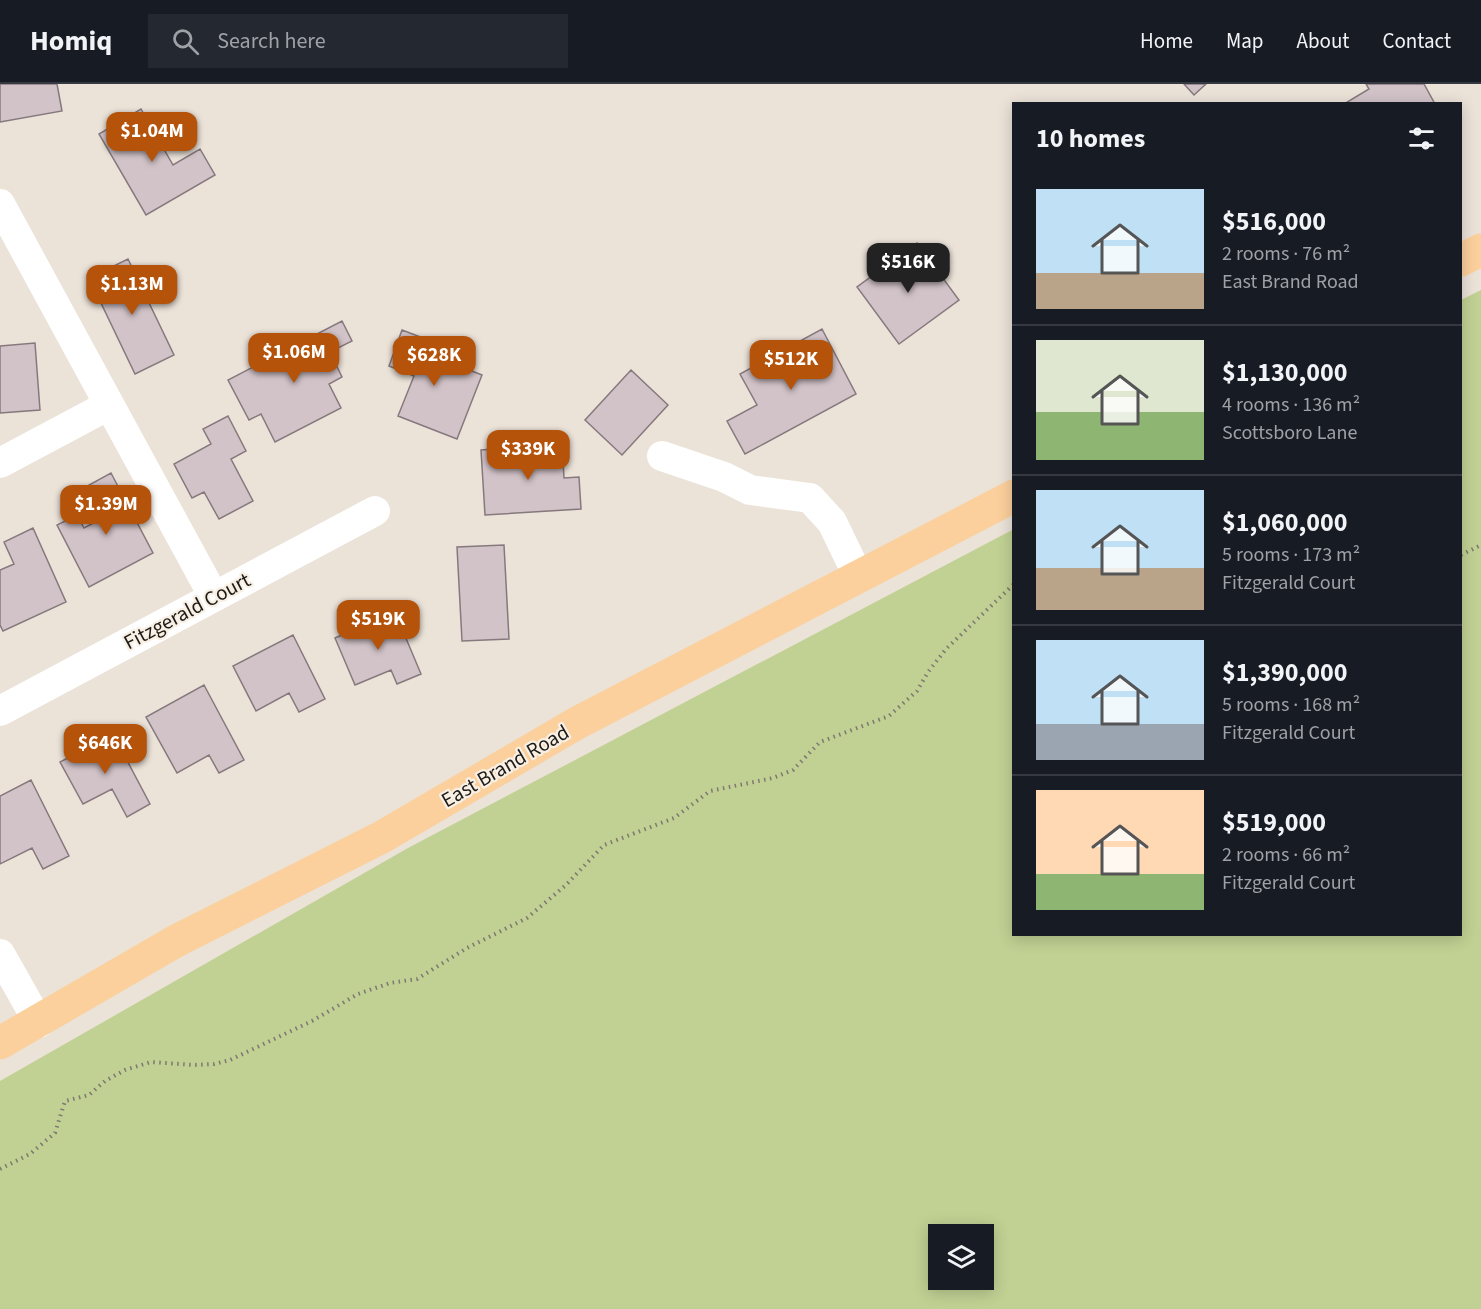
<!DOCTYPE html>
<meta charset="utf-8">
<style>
:root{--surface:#171b24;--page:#242831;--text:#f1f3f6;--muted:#9ea1a6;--line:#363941;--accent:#b45309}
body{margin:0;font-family:"Source Sans 3",sans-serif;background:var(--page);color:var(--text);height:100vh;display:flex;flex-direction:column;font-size:22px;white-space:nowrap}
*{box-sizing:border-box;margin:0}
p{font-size:20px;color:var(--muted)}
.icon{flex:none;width:33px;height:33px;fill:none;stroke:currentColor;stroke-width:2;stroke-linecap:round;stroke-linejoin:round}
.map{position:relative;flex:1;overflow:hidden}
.side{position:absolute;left:1012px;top:18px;width:450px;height:834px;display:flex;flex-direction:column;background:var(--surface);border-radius:0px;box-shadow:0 3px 15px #0003}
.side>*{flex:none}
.buttons{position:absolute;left:928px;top:1140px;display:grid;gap:12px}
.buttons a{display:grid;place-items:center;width:66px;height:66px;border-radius:0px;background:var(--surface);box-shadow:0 3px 15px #0003;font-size:30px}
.price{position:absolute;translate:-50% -51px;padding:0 14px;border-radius:12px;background:var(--accent);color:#fff;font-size:20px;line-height:39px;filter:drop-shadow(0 2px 3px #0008)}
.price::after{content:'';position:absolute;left:50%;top:36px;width:18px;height:14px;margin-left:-9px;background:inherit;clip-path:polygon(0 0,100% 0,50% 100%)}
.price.active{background:#222;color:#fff}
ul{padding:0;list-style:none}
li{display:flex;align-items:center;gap:18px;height:150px;padding:0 24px}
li+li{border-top:2px solid var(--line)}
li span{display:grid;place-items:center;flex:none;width:168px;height:120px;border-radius:0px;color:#555}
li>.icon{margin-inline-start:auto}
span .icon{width:72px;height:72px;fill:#fffc;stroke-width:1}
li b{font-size:26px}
h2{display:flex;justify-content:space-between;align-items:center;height:72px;padding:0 24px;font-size:26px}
header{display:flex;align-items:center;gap:36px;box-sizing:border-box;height:84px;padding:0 30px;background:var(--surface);border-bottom:2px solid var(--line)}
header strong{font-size:28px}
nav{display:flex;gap:33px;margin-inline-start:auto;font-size:21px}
.search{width:420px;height:54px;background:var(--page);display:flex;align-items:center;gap:15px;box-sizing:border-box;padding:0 21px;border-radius:0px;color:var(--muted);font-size:22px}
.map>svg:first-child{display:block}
</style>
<header>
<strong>Homiq</strong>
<div class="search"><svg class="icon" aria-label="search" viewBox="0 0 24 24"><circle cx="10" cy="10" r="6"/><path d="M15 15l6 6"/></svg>Search here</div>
<nav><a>Home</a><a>Map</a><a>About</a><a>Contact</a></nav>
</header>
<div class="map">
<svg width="1481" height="1225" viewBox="0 0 1481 1225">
<rect width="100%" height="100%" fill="#ebe2d8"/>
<path fill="#c1d193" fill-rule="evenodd" d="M1481,206v1019h-1481v-228l408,-233 606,-319v405h447v-634zM939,1150h45v46h-45z"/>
<path fill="#d2c3c8" stroke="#86797d" stroke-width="1.5" d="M0,0h57l5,27 -62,11z
M1184,0h22l-12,11z
M1366,0h58l11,20h-91l25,-15z
M141,25l32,56 27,-16 15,26 -69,40 -47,-81z
M917,159l42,57 -60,44 -42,-57z
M128,175l46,96 -39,19 -46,-96z
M342,237l10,20 -22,11 12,25 -13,7 12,24 -66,34 -14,-28 -12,6 -21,-40z
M822,245l34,65 -111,60 -18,-33 30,-16 -17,-31z
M402,246l29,11 -5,12 56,22 -25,64 -59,-23 16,-40 -25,-10z
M35,259l5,67 -40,3v-67z
M631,286l37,35 -46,50 -37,-35z
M228,332l18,35 -15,8 22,42 -34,18 -15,-27 -12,6 -18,-34 37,-20 -8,-15z
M562,360l2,34 15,-1 2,32 -96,6 -4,-65z
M111,389l42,80 -64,34 -32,-62 20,-10 7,13 21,-11 -16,-32z
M33,444l33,74 -63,29 -3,-6v-55l14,-6 -10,-22z
M504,461l5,94 -47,2 -5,-94z
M395,528l26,62 -24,10 -6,-14 -36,15 -20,-47z
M293,551l32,64 -26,13 -10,-19 -33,18 -23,-45z
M204,601l40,75 -25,13 -10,-18 -32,18 -31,-56z
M113,650l37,70 -23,13 -15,-28 -29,15 -23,-42z
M31,696l38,76 -26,13 -11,-21 -32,16v-68z"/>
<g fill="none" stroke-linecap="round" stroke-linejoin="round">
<path stroke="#7e7871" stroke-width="4" stroke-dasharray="1.5 4.5" stroke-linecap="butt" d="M1461,471l20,-10
M0,1085l30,-15 25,-21 10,-32 24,-6 16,-14 20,-11 26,-8 43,3 20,-1 16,-4 82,-39 46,-27 32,-11 27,-4 50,-31 60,-30 39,-33 38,-40 70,-27 36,-27 63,-13 20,-8 27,-28 69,-26 28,-25 11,-19 18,-23 68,-65"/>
<path stroke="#fff" stroke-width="30" d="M0,120l214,393
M662,372l62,21 26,13 60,8 22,24 27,56
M0,379l109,-58
M0,627l375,-200
M0,870l39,69"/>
<path stroke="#fbd09c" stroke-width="33" d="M1461,176l20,-10
M0,959l176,-102 206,-104 195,-114 437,-227"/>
</g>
<g text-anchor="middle" stroke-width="4.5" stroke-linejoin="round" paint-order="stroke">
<g font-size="21" fill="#1e1b17" stroke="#f8f0e5">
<text transform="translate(187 527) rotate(-28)" y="7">Fitzgerald Court</text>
<text transform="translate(505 682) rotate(-30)" y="7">East Brand Road</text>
</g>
</g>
</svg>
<div class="buttons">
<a><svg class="icon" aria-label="layers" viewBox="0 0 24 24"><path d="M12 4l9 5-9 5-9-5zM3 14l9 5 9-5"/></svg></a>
</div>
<b class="price" style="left:152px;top:79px">$1.04M</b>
<b class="price active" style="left:908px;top:210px">$516K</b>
<b class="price" style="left:132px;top:232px">$1.13M</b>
<b class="price" style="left:294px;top:300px">$1.06M</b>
<b class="price" style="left:434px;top:303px">$628K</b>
<b class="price" style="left:791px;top:307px">$512K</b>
<b class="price" style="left:528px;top:397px">$339K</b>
<b class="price" style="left:106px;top:452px">$1.39M</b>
<b class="price" style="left:378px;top:567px">$519K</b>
<b class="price" style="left:105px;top:691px">$646K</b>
<section class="side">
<h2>10 homes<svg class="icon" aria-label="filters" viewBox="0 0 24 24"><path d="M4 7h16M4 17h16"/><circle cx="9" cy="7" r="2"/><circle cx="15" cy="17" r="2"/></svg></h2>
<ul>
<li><span style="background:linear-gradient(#bfe0f5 70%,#b9a48a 0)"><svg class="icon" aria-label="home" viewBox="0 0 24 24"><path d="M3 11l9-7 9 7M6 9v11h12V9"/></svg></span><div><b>$516,000</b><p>2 rooms · 76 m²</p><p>East Brand Road</p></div></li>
<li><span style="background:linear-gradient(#dfe7d0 60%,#8fb573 0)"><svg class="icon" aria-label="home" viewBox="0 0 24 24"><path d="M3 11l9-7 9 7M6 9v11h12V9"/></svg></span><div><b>$1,130,000</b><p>4 rooms · 136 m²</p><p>Scottsboro Lane</p></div></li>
<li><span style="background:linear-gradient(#bfe0f5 65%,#b9a48a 0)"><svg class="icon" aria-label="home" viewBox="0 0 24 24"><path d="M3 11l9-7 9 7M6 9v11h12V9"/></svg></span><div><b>$1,060,000</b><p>5 rooms · 173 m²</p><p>Fitzgerald Court</p></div></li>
<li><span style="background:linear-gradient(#bfe0f5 70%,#9aa5b1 0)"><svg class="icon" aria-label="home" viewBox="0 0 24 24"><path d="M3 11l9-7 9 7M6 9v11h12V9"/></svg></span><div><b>$1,390,000</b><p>5 rooms · 168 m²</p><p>Fitzgerald Court</p></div></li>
<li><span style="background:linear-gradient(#ffd9b3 70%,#8fb573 0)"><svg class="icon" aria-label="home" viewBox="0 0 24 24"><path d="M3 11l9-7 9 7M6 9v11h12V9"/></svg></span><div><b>$519,000</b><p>2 rooms · 66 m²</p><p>Fitzgerald Court</p></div></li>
</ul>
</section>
</div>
